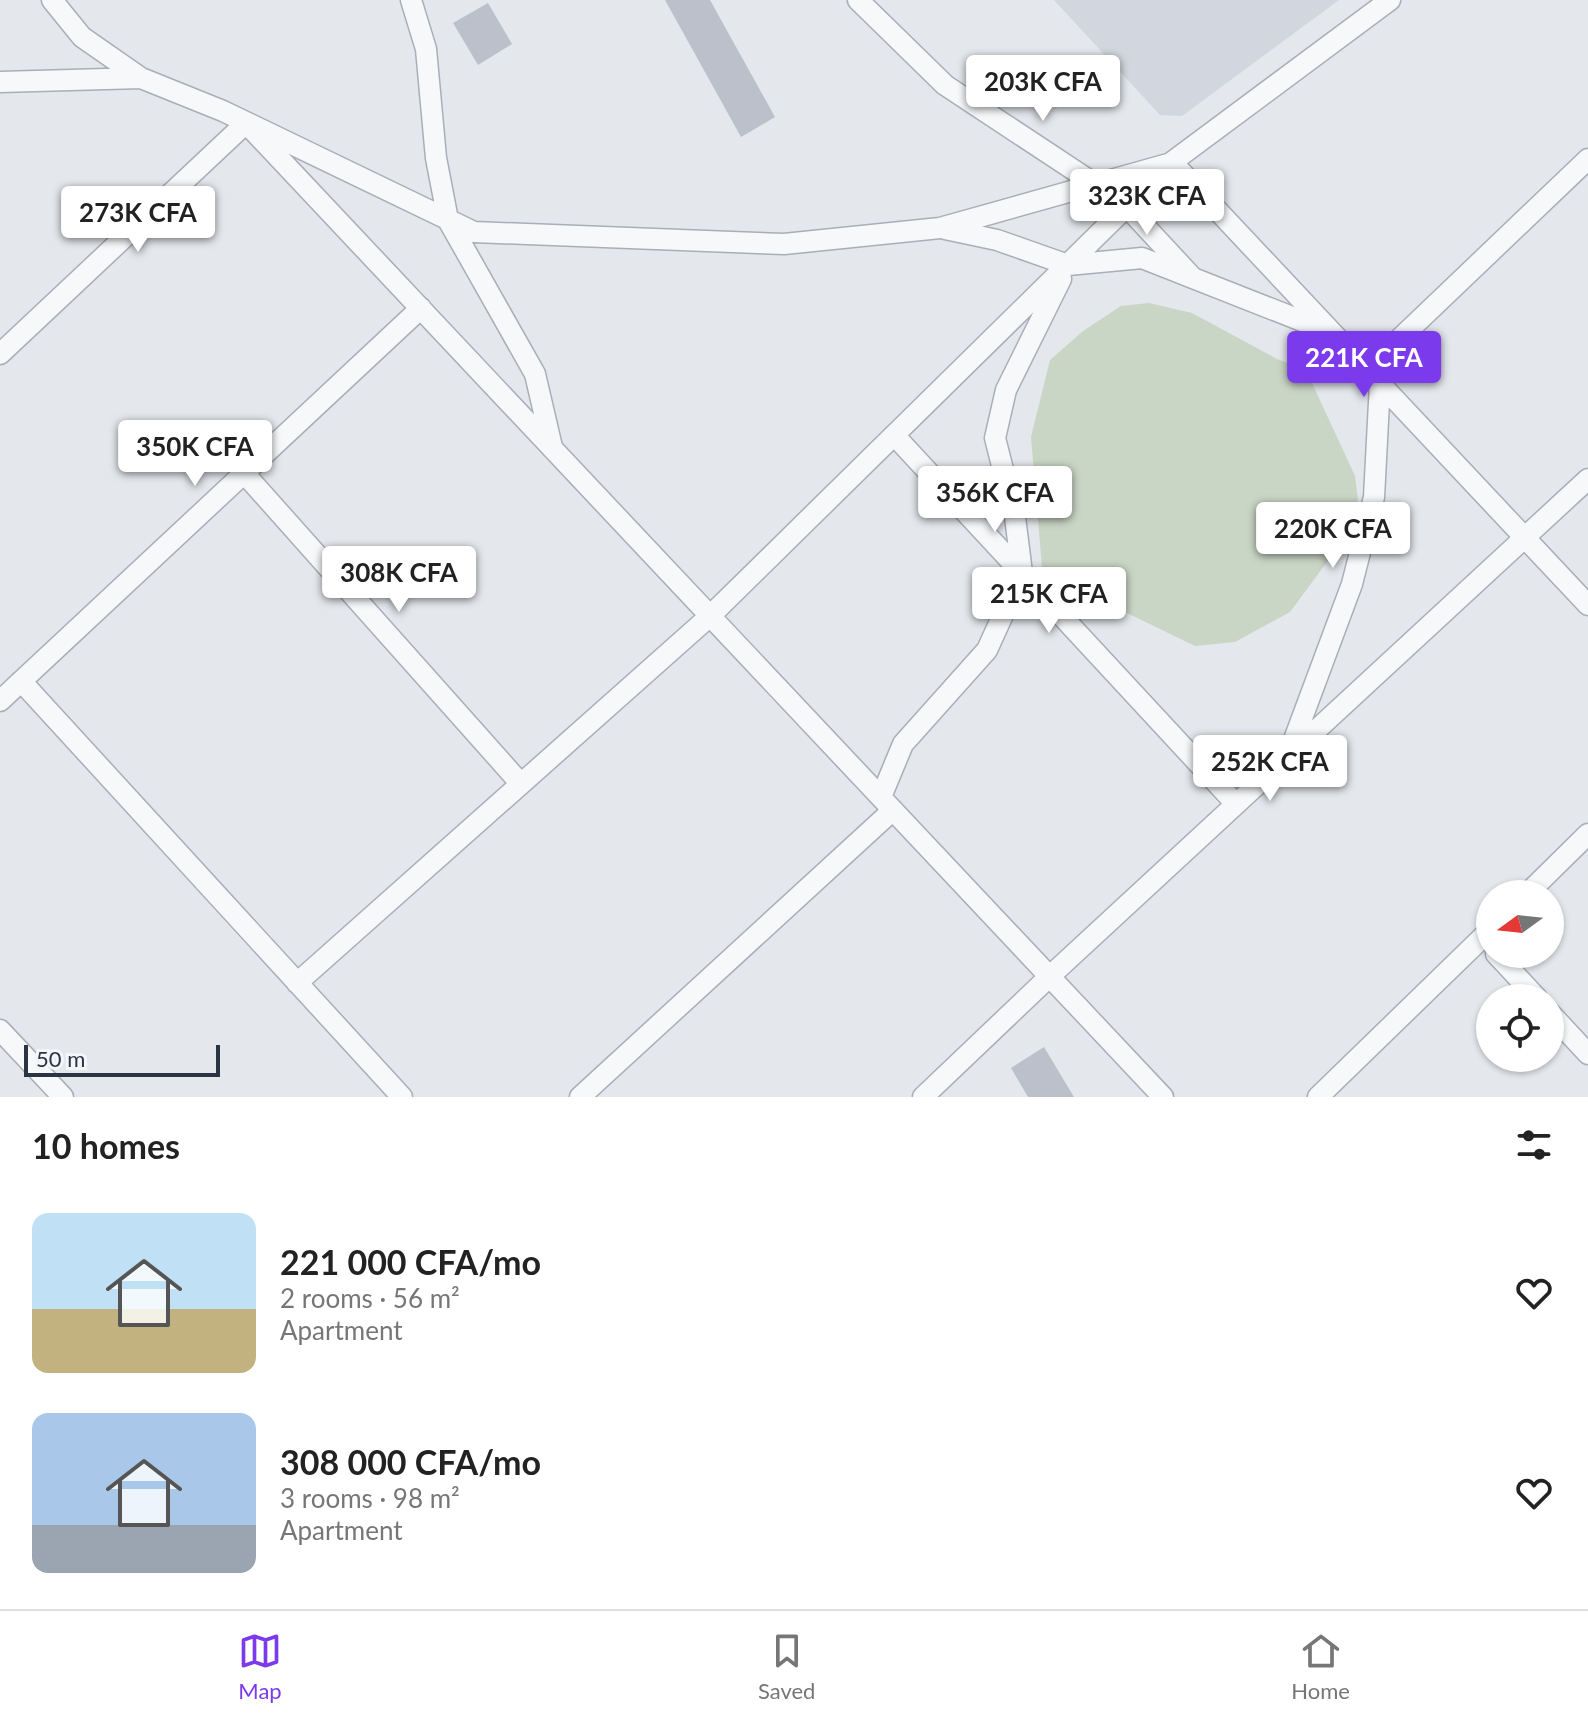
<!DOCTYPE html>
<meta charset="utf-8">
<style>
:root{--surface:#fff;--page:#f2f2f2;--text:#222;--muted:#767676;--line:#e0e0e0;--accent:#7c3aed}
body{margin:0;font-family:Lato,sans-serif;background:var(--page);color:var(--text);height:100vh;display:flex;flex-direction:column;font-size:30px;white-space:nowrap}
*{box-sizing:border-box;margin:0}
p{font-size:26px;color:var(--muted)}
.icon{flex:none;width:44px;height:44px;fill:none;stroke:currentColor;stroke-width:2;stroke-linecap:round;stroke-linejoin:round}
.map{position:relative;height:1097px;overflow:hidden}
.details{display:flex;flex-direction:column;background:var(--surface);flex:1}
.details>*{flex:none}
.needle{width:52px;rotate:255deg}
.fabs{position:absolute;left:1476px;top:880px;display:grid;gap:16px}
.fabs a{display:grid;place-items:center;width:88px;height:88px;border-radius:50%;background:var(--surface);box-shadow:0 2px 6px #0004;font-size:40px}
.scale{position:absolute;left:24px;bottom:20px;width:196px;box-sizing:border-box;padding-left:8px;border:4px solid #2b3445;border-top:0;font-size:22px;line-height:28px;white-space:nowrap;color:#2b3445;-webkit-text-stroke:6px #f4f6f9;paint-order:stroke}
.price{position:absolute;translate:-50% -68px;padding:0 18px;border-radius:8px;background:#fff;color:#222;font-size:26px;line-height:52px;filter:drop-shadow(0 2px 4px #0008)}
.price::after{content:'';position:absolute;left:50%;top:48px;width:24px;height:18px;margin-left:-12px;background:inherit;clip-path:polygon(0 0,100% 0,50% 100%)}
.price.active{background:var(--accent);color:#fff}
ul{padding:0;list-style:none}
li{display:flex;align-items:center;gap:24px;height:200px;padding:0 32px}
li span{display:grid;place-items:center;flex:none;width:224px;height:160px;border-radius:16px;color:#555}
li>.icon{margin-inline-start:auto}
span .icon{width:96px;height:96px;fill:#fffc;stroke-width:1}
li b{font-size:34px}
h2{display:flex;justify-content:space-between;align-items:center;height:96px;padding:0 32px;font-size:34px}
.dock{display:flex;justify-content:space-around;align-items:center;height:112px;border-top:2px solid var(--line);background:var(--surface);font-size:22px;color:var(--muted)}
.dock a{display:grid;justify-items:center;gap:4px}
.dock .active{color:var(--accent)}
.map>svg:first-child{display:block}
</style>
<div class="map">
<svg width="1588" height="1097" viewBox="0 0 1588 1097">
<rect width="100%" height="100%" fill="#e4e7ec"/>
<path fill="#d2d6de" d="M1054,0h285l-157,116 -22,-1z"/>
<path fill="#c9d6c5" d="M1149,303l43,10 85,46 29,11 49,106 3,24 -5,27 -63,85 -55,30 -40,4 -105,-51 -28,3 -19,-19 -12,-142 19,-77 33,-29 38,-25z"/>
<path fill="#bbc0ca" d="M665,0h45l65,117 -34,20z
M488,3l24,41 -34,21 -25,-42z
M1044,1047l30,50h-46l-17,-29z"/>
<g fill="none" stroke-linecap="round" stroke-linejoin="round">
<defs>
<path id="street" d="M52,0l30,37 59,41
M411,0l15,49 10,109 12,62 87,154 17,73
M858,0l87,85 150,99 32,23 66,71
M0,82l141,-4 82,33 251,121 310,12 156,-16 228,-64
M1172,162l416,443
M945,229l52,11 71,25 74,-7 183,72
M0,354l246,-231 917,974
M1367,370l221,-211
M894,435l342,369
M244,473l277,311
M21,681l381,416
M0,701l421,-393
M1289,753l63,-169 22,-87 6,-114
M881,797l22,-53 84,-94 35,-77 -7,-56 -20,-79 11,-48 55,-111
M1527,894l61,-60
M1496,954l41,44
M297,983l413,-367 462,-454 218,-162
M1550,1013l38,41
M0,1030l63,67
M580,1097l313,-287
M923,1097l126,-120 539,-498
M1318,1097l172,-167"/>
</defs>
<use href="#street" stroke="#a9aeb7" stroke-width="23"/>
<use href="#street" stroke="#f7f8fa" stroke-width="20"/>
</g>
</svg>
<div class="fabs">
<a><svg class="needle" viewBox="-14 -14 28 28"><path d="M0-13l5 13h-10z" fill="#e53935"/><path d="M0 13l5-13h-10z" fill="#767676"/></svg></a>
<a><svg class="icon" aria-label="locate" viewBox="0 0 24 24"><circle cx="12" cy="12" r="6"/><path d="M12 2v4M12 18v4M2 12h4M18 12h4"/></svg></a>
</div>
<div class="scale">50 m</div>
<b class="price" style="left:1043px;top:123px">203K CFA</b>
<b class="price" style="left:1147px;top:237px">323K CFA</b>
<b class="price" style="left:138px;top:254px">273K CFA</b>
<b class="price active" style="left:1364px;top:399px">221K CFA</b>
<b class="price" style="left:195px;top:488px">350K CFA</b>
<b class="price" style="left:995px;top:534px">356K CFA</b>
<b class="price" style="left:1333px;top:570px">220K CFA</b>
<b class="price" style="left:399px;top:614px">308K CFA</b>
<b class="price" style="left:1049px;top:635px">215K CFA</b>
<b class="price" style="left:1270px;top:803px">252K CFA</b>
</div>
<section class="details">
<h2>10 homes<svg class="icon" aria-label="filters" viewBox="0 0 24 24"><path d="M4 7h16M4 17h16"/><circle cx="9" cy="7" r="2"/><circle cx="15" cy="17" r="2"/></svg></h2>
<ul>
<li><span style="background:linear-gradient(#bfe0f5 60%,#c2b280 0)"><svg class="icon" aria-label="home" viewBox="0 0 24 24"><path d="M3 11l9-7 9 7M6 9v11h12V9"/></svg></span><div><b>221 000 CFA/mo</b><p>2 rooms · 56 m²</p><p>Apartment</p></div><svg class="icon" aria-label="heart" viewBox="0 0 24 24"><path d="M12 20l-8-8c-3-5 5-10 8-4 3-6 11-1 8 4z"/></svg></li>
<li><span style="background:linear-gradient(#a9c7e8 70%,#9aa5b1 0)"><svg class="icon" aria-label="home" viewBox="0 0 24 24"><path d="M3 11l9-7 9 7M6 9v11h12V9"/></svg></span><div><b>308 000 CFA/mo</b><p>3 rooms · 98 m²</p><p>Apartment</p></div><svg class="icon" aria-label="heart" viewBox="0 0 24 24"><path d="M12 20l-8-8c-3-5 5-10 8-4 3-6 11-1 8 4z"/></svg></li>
</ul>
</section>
<nav class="dock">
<a class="active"><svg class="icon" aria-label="map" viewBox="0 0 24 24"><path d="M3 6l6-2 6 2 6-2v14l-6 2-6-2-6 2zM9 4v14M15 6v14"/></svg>Map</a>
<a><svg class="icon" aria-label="saved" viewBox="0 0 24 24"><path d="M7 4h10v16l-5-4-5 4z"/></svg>Saved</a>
<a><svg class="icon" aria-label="home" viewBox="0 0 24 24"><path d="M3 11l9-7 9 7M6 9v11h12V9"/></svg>Home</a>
</nav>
